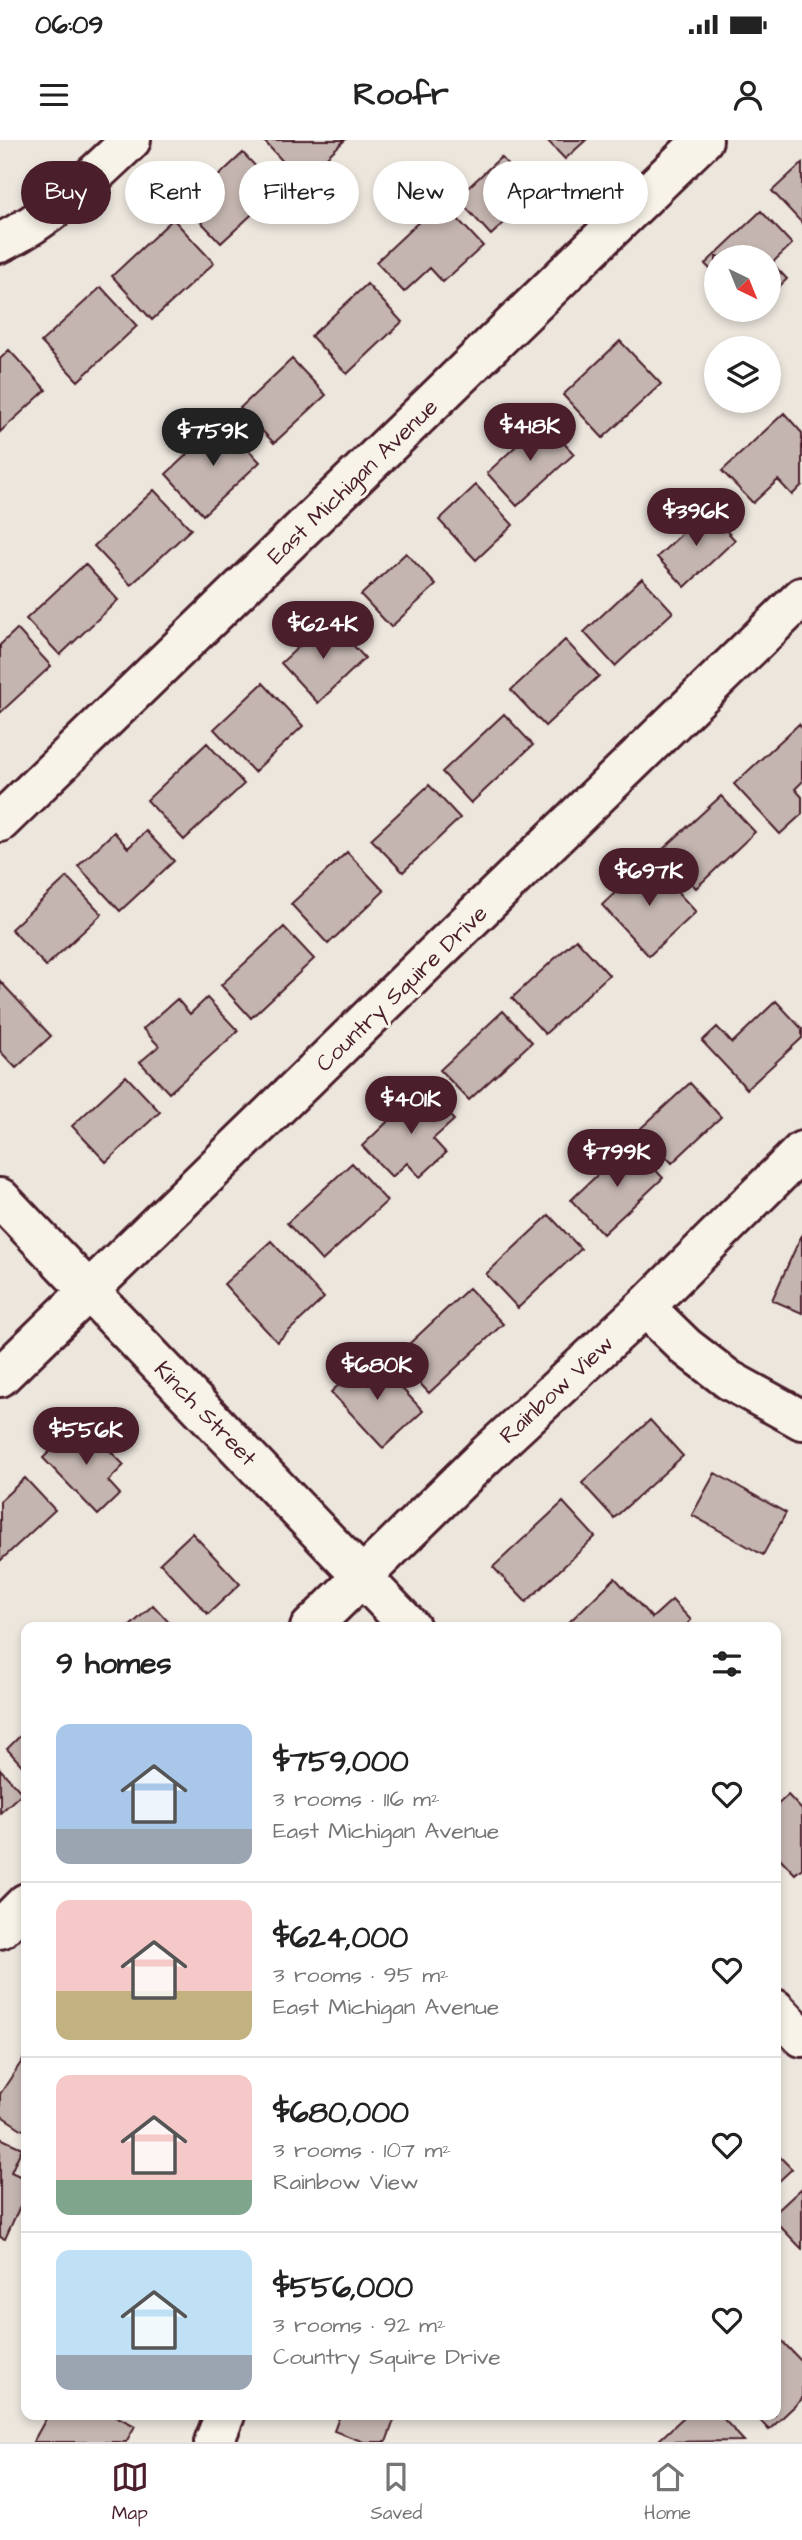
<!DOCTYPE html>
<meta charset="utf-8">
<style>
:root{--surface:#fff;--page:#f6f6f6;--text:#222;--muted:#767676;--line:#e0e0e0;--accent:#4a1f2b}
body{margin:0;font-family:"Architects Daughter",sans-serif;background:var(--page);color:var(--text);height:100vh;display:flex;flex-direction:column;font-size:26px;white-space:nowrap}
*{box-sizing:border-box;margin:0}
p{font-size:23px;color:var(--muted)}
.icon{flex:none;width:38px;height:38px;fill:none;stroke:currentColor;stroke-width:2;stroke-linecap:round;stroke-linejoin:round}
.map{position:relative;flex:1;overflow:hidden}
.sheet{position:absolute;left:21px;top:1482px;width:760px;height:798px;display:flex;flex-direction:column;background:var(--surface);border-radius:14px;box-shadow:0 4px 10px #0003}
.sheet>*{flex:none}
.banner{position:absolute;left:21px;top:21px;width:761px;height:63px;display:flex;gap:14px}
.needle{width:46px;rotate:137deg}
.tools{position:absolute;left:704px;top:105px;display:grid;gap:14px}
.tools a{display:grid;place-items:center;width:77px;height:77px;border-radius:50%;background:var(--surface);box-shadow:0 4px 10px #0003;font-size:35px}
.price{position:absolute;translate:-50% -60px;padding:0 16px;border-radius:24px;background:var(--accent);color:#fff;font-size:23px;line-height:46px;filter:drop-shadow(0 2px 4px #0008)}
.price::after{content:'';position:absolute;left:50%;top:42px;width:21px;height:16px;margin-left:-10px;background:inherit;clip-path:polygon(0 0,100% 0,50% 100%)}
.price.on{background:#222;color:#fff}
ul{padding:0;list-style:none}
li{display:flex;align-items:center;gap:21px;height:175px;padding:0 35px}
li+li{border-top:2px solid var(--line)}
li span{display:grid;place-items:center;flex:none;width:196px;height:140px;border-radius:14px;color:#555}
li>.icon{margin-inline-start:auto}
span .icon{width:84px;height:84px;fill:#fffc;stroke-width:1}
li b{font-size:30px}
h2{display:flex;justify-content:space-between;align-items:center;height:84px;padding:0 35px;font-size:30px}
.tag{padding:0 24px;border-radius:32px;background:var(--surface);box-shadow:0 4px 10px #0003;font-size:24px;line-height:63px}
.tag.on{background:var(--accent);color:#fff}
.status{display:flex;justify-content:space-between;align-items:center;height:49px;padding:0 35px;background:var(--surface);direction:ltr}
.status svg{height:19px;fill:currentColor}
header{display:flex;justify-content:space-between;align-items:center;height:91px;padding:0 35px;background:var(--surface);font-size:32px;font-weight:800}
.tabs{display:flex;justify-content:space-around;align-items:center;height:98px;border-top:2px solid var(--line);background:var(--surface);font-size:19px;color:var(--muted)}
.tabs a{display:grid;justify-items:center;gap:4px}
.tabs .on{color:var(--accent)}
.map>svg:first-child{display:block}
</style>
<div class="status"><b>06:09</b><svg viewBox="0 0 49 12"><path d="M0 12V9h3v3zM5 12V6h3v6zM10 12V3h3v9zM15 12V0h3v12zM26 1h20v11H26zM47 4h2v5h-2z"/></svg></div>
<header><svg class="icon" aria-label="menu" viewBox="0 0 24 24"><path d="M4 6h16M4 12h16M4 18h16"/></svg>Roofr<svg class="icon" aria-label="person" viewBox="0 0 24 24"><circle cx="12" cy="8" r="4"/><path d="M4 21q1-7 8-7t8 7"/></svg></header>
<div class="map">
<svg width="802" height="2302" viewBox="0 0 802 2302">
<rect width="100%" height="100%" fill="#ece6dd"/>
<filter id="ink" filterUnits="userSpaceOnUse"><feTurbulence type="fractalNoise" baseFrequency=".0143" numOctaves="2"/><feDisplacementMap in="SourceGraphic" scale="14" xChannelSelector="R" yChannelSelector="G"/><feConvolveMatrix kernelMatrix="1 2 1 2 8 2 1 2 1" color-interpolation-filters="sRGB"/></filter>
<g filter="url(#ink)">
<path fill="#c4b5b0" stroke="#4a1f2b" stroke-width="2" d="M263,0h82l-44,41z
M547,0h39l-21,19z
M243,13l35,37 -57,53 -35,-37z
M501,17l34,37 -44,41 -34,-37z
M802,23v60l-30,-32z
M441,61l42,45 -40,36 -13,-14 -26,24 -28,-30z
M761,71l31,33 -20,19 15,16 -19,18v-40h-52v18l-11,-11z
M173,79l41,44 -62,57 -40,-44z
M367,144l35,38 -55,52 -36,-38z
M101,147l36,39 -59,55 -37,-39z
M620,201l41,43 -58,54 -40,-43z
M9,210l37,40 -46,42v-73z
M292,219l34,36 -52,48 -34,-35z
M784,273l18,20v52l-10,10 -14,-15 -25,23 -31,-32z
M543,281l31,33 -57,52 -30,-33z
M222,282l38,40 -57,53 -37,-41z
M476,345l37,40 -37,35 -37,-40z
M154,350l37,39 -60,56 -37,-39z
M707,370l28,30 -50,47 -28,-30z
M406,413l30,32 -45,42 -30,-32z
M85,424l33,36 -58,55 -34,-36z
M642,438l31,34 -58,54 -31,-34z
M329,479l36,39 -47,45 -37,-40z
M17,489l34,37 -51,47v-68z
M565,500l34,36 -54,50 -34,-36z
M263,543l40,43 -49,46 -40,-43z
M504,574l29,31 -62,58 -29,-31z
M799,584l3,4v54l-7,7 7,8v17l-22,20 -46,-50z
M207,603l37,41 -60,56 -37,-40z
M429,645l31,33 -57,54 -32,-33z
M721,656l34,36 -59,56 -35,-37z
M146,691l28,30 -54,50 -42,-45 36,-34 14,16z
M347,712l37,39 -56,53 -37,-40z
M649,721l47,51 -47,44 -47,-51z
M67,737l35,37 -56,52 -35,-37z
M284,787l30,32 -63,59 -30,-33z
M576,799l33,36 -64,59 -33,-36z
M0,841l51,55 -35,32 -16,-17z
M207,858l31,33 -69,62 -29,-31 19,-16 -16,-17 34,-30 13,15z
M776,861l26,28v9l-55,51 -45,-48 15,-14 15,16z
M503,871l29,31 -63,58 -29,-30z
M126,936l34,36 -54,50 -34,-36z
M690,943l31,34 -49,46 -32,-34z
M423,948l31,32 -21,19 13,14 -26,24 -13,-14 -15,14 -30,-31z
M631,1003l32,35 -60,56 -32,-34z
M352,1023l35,38 -65,60 -35,-38z
M549,1075l32,34 -63,59 -32,-34z
M802,1094v79l-30,-13z
M271,1101l53,57 -47,44 -53,-58z
M469,1148l34,36 -74,69 -34,-36z
M371,1215l52,56 -40,37 -52,-56z
M650,1280l33,36 -69,62 -32,-35z
M81,1281l43,44 -16,16 12,13 -22,21 -55,-57z
M715,1333l71,40 -23,42 -71,-40z
M25,1338l30,32 -55,51v-60z
M563,1362l32,35 -69,65 -33,-35z
M192,1393l48,51 -32,30 -48,-51z
M615,1438l37,40 20,-18 19,20 -7,8h-121z
M153,1465l21,23h-46z
M26,1590v40l-19,-21z
M0,1629l22,24 -22,20z
M788,1655l14,15v58l-7,6 -20,-21v-46z
M26,1915v77l-26,-17v-21z
M0,1998l22,10 -11,24 15,7v14l-21,46 -5,-2z
M775,2012l17,17 -17,16z
M802,2048v61l-27,-28v-8z
M779,2198l23,24v37l-33,31 -14,-15h20v-73z
M48,2275h66l21,11 -9,16h-93z
M340,2275h56l-10,27h-22l-30,-11z
M686,2275h34l24,26 -87,1z"/>
<g fill="none" stroke-linecap="round" stroke-linejoin="round">
<defs>
<path id="minor" d="M0,103c51,-25 90,-64 131,-103
M0,682l703,-682
M0,1058l411,430
M645,1167l41,40 43,33 73,40
M0,1237l802,-780
M310,1488l175,-172 160,-149 157,-156
M0,1789l26,-26
M775,1869l27,28
M214,2302l11,-27"/>
</defs>
<use href="#minor" stroke="#4a1f2b" stroke-width="44"/>
<use href="#minor" stroke="#f7f3e8" stroke-width="38"/>
</g>
</g>
<g text-anchor="middle" stroke-width="6" stroke-linejoin="round" paint-order="stroke">
<g font-size="23" fill="#4a1f2b" stroke="#f7f3e8">
<text transform="translate(352 341) rotate(-44)" y="8">East Michigan Avenue</text>
<text transform="translate(401 848) rotate(-44)" y="8">Country Squire Drive</text>
<text transform="translate(556 1249) rotate(-43)" y="8">Rainbow View</text>
<text transform="translate(206 1273) rotate(46)" y="8">Kinch Street</text>
</g>
</g>
</svg>
<div class="tools">
<a><svg class="needle" viewBox="-14 -14 28 28"><path d="M0-13l5 13h-10z" fill="#e53935"/><path d="M0 13l5-13h-10z" fill="#767676"/></svg></a>
<a><svg class="icon" aria-label="layers" viewBox="0 0 24 24"><path d="M12 4l9 5-9 5-9-5zM3 14l9 5 9-5"/></svg></a>
</div>
<b class="price" style="left:530px;top:323px">$418K</b>
<b class="price on" style="left:213px;top:328px">$759K</b>
<b class="price" style="left:696px;top:408px">$396K</b>
<b class="price" style="left:323px;top:521px">$624K</b>
<b class="price" style="left:649px;top:768px">$697K</b>
<b class="price" style="left:411px;top:996px">$401K</b>
<b class="price" style="left:617px;top:1049px">$799K</b>
<b class="price" style="left:377px;top:1262px">$680K</b>
<b class="price" style="left:86px;top:1327px">$556K</b>
<div class="banner">
<a class="tag on">Buy</a>
<a class="tag">Rent</a>
<a class="tag">Filters</a>
<a class="tag">New</a>
<a class="tag">Apartment</a>
</div>
<section class="sheet">
<h2>9 homes<svg class="icon" aria-label="filters" viewBox="0 0 24 24"><path d="M4 7h16M4 17h16"/><circle cx="9" cy="7" r="2"/><circle cx="15" cy="17" r="2"/></svg></h2>
<ul>
<li><span style="background:linear-gradient(#a9c7e8 75%,#9aa5b1 0)"><svg class="icon" aria-label="home" viewBox="0 0 24 24"><path d="M3 11l9-7 9 7M6 9v11h12V9"/></svg></span><div><b>$759,000</b><p>3 rooms · 116 m²</p><p>East Michigan Avenue</p></div><svg class="icon" aria-label="heart" viewBox="0 0 24 24"><path d="M12 20l-8-8c-3-5 5-10 8-4 3-6 11-1 8 4z"/></svg></li>
<li><span style="background:linear-gradient(#f6c9c9 65%,#c2b280 0)"><svg class="icon" aria-label="home" viewBox="0 0 24 24"><path d="M3 11l9-7 9 7M6 9v11h12V9"/></svg></span><div><b>$624,000</b><p>3 rooms · 95 m²</p><p>East Michigan Avenue</p></div><svg class="icon" aria-label="heart" viewBox="0 0 24 24"><path d="M12 20l-8-8c-3-5 5-10 8-4 3-6 11-1 8 4z"/></svg></li>
<li><span style="background:linear-gradient(#f6c9c9 75%,#7fa58c 0)"><svg class="icon" aria-label="home" viewBox="0 0 24 24"><path d="M3 11l9-7 9 7M6 9v11h12V9"/></svg></span><div><b>$680,000</b><p>3 rooms · 107 m²</p><p>Rainbow View</p></div><svg class="icon" aria-label="heart" viewBox="0 0 24 24"><path d="M12 20l-8-8c-3-5 5-10 8-4 3-6 11-1 8 4z"/></svg></li>
<li><span style="background:linear-gradient(#bfe0f5 75%,#9aa5b1 0)"><svg class="icon" aria-label="home" viewBox="0 0 24 24"><path d="M3 11l9-7 9 7M6 9v11h12V9"/></svg></span><div><b>$556,000</b><p>3 rooms · 92 m²</p><p>Country Squire Drive</p></div><svg class="icon" aria-label="heart" viewBox="0 0 24 24"><path d="M12 20l-8-8c-3-5 5-10 8-4 3-6 11-1 8 4z"/></svg></li>
</ul>
</section>
</div>
<nav class="tabs">
<a class="on"><svg class="icon" aria-label="map" viewBox="0 0 24 24"><path d="M3 6l6-2 6 2 6-2v14l-6 2-6-2-6 2zM9 4v14M15 6v14"/></svg>Map</a>
<a><svg class="icon" aria-label="saved" viewBox="0 0 24 24"><path d="M7 4h10v16l-5-4-5 4z"/></svg>Saved</a>
<a><svg class="icon" aria-label="home" viewBox="0 0 24 24"><path d="M3 11l9-7 9 7M6 9v11h12V9"/></svg>Home</a>
</nav>
